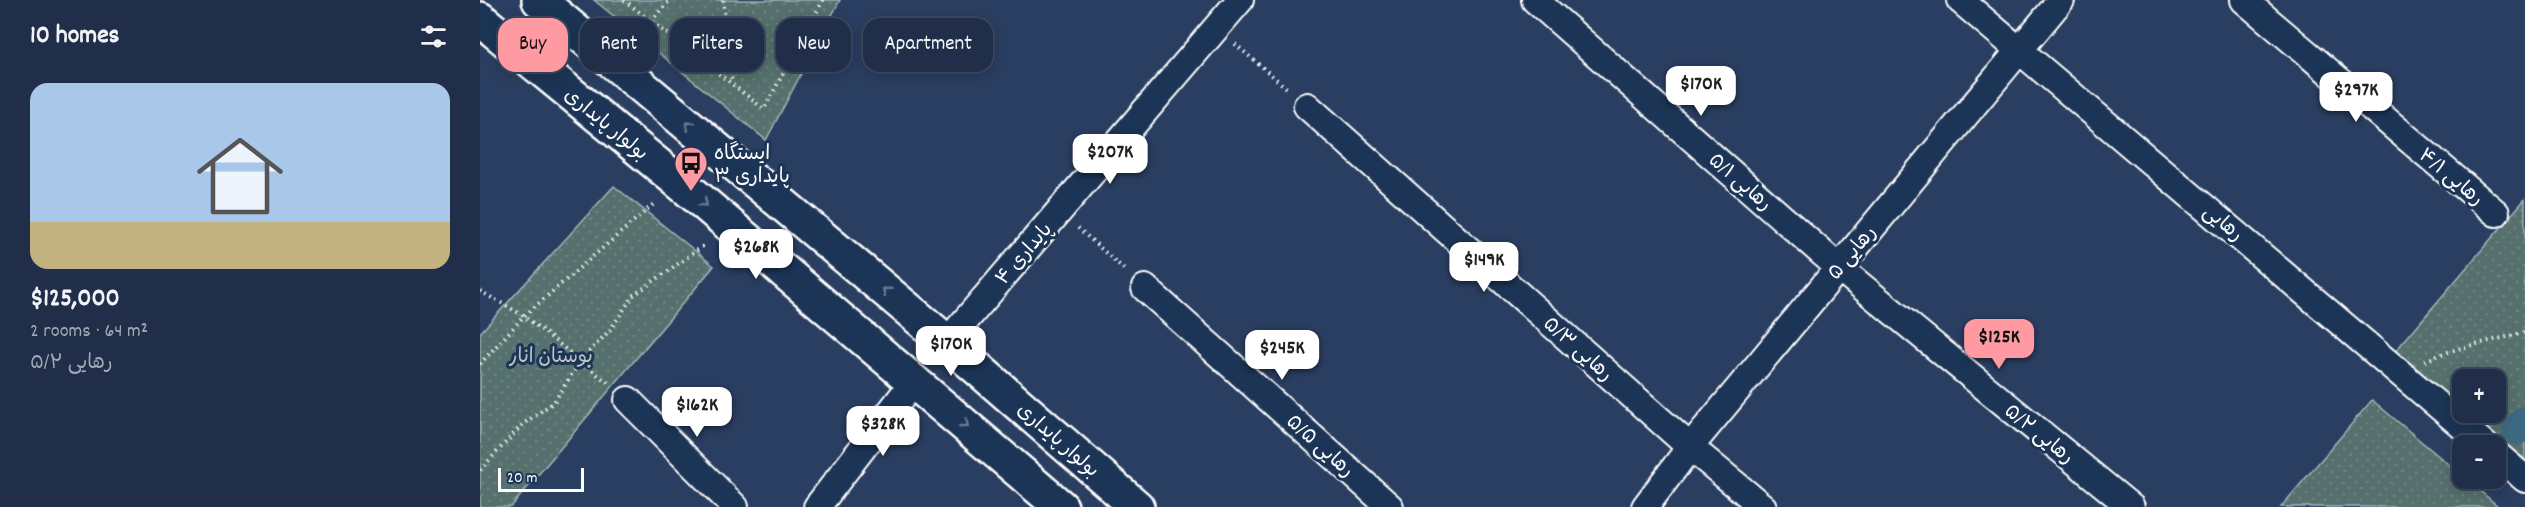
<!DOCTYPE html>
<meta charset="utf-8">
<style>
:root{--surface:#202e49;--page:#2d3a53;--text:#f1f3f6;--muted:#a2a8b4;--line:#3d4a61;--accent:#ff9aa2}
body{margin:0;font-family:Dekko,"Playpen Sans Arabic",sans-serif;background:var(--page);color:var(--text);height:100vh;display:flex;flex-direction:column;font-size:22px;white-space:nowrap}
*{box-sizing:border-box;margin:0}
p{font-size:20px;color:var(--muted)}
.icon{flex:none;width:33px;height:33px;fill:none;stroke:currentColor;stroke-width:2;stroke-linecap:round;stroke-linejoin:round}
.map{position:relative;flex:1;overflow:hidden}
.side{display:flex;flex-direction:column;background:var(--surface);width:480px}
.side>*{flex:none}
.hud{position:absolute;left:18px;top:18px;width:570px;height:54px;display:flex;gap:12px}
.buttons{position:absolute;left:1972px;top:369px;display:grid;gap:12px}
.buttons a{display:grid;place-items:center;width:54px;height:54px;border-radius:12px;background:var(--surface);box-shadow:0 3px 15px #0003,0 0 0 2px var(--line);font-size:30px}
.scale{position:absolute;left:18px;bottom:15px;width:86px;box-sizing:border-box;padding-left:6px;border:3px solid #fff;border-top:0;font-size:16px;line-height:21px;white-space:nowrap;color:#fff;-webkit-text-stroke:4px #1d3557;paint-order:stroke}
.price{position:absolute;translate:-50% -51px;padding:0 14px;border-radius:12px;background:#fff;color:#222;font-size:20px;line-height:39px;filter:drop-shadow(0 2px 3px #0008)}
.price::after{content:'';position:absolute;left:50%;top:36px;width:18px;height:14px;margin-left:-9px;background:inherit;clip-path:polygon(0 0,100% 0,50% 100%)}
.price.on{background:var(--accent);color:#111}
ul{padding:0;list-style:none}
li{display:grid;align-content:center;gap:12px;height:318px;padding:0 30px}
li span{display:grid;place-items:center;height:186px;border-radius:18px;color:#555}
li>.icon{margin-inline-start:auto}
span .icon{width:108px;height:108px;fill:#fffc;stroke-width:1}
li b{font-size:26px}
h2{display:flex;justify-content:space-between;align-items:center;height:72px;padding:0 30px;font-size:26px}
.chip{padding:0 21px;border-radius:18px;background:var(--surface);box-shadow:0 3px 15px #0003,0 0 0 2px var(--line);font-size:21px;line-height:54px}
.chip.on{background:var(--accent);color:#111}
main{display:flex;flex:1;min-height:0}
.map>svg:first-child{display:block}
</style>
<main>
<section class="side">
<h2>10 homes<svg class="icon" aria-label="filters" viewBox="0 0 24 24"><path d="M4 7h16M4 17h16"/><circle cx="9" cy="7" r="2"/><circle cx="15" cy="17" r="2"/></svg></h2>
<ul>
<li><span style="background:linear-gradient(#a9c7e8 75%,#c2b280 0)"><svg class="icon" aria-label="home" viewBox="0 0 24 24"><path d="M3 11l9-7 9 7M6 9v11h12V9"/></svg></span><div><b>$125,000</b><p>2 rooms · 64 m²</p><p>رهایی ۵/۲</p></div></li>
</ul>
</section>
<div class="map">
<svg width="2045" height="507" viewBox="0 0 2045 507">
<defs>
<pattern id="grass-dots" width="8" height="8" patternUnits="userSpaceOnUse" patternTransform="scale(1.5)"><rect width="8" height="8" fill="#546f6d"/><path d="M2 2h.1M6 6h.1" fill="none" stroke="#6e8583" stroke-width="1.8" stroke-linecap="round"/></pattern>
</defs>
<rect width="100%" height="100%" fill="#2a3e61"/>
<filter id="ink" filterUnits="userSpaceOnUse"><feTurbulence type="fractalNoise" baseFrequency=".0167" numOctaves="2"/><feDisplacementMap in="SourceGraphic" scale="12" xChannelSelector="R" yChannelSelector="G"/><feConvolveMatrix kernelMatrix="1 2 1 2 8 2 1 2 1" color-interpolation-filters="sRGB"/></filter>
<g filter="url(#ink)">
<path fill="url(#grass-dots)" stroke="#aab7b6" stroke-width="1.5" d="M114,0h246l-74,140z
M134,186l100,80 -203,241h-31v-174z
M2045,199v260l-59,-46 30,-1v-32h-33v30l-70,-56z
M1892,400l127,107h-218z"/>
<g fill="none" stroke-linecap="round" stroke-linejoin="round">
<path stroke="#3e6a82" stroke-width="30" d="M2037,430l8,-9"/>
<defs>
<path id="street" d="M1055,0l303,267 293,240
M1480,0l526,446
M1764,0l252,213
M827,106l383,341 73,60
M665,288l245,219
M467,342l293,-342
M148,400l107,107
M2016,454l29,25
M337,507l98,-127
M1165,507l45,-60 371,-447"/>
<path id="secondary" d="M59,0l408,342 190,165
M0,19l211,173 370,315"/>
</defs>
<use href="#street" stroke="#fff" stroke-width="30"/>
<use href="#secondary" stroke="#fff" stroke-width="38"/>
<path stroke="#fff" stroke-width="4" stroke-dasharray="1.5 4.5" stroke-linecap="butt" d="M144,0l140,109 59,-109
M243,0l9,83
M171,21l19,-21
M755,44l54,46
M598,228l48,43
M0,291l44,25 84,67
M1945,361c32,-15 66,-19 100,-29
M0,364l44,-48 132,-114
M0,470l43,-46 31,-22 27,-42 28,-29 25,-36 72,-51"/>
<use href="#street" stroke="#1d3557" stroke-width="26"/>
<use href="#secondary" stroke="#1d3557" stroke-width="33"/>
</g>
<defs><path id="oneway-chevron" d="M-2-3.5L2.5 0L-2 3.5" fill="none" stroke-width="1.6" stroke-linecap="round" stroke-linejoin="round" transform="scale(1.5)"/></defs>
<g stroke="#6c7c92">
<use href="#oneway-chevron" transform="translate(209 125) rotate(-140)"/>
<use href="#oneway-chevron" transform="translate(224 203) rotate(40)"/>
<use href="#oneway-chevron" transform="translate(406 291) rotate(-140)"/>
<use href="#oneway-chevron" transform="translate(485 424) rotate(41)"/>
</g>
</g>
<defs>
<symbol id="bus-pin" viewBox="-11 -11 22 30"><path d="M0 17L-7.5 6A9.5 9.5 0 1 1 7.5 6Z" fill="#ff9aa2" stroke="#1d3557"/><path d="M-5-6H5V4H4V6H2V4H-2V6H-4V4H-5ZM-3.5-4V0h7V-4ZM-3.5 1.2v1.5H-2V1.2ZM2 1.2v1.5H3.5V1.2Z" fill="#111"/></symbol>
</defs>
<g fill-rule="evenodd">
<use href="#bus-pin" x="192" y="144" width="38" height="52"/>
</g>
<g text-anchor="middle" stroke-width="6" stroke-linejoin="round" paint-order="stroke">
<g font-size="20" fill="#fff" stroke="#1d3557">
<text transform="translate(127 123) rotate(39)" y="7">بولوار پایداری</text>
<text transform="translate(1972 176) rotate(40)" y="7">رهایی ۴/۱</text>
<text transform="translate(1261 181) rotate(41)" y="7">رهایی ۵/۱</text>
<text transform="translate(1744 222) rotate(40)" y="7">رهایی</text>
<text transform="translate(1371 252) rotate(-50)" y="7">رهایی ۵</text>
<text transform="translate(543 253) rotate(-49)" y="7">پایداری ۴</text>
<text transform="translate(1099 348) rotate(42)" y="7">رهایی ۵/۳</text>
<text transform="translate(1560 433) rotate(39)" y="7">رهایی ۵/۲</text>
<text transform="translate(579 439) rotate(41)" y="7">بولوار پایداری</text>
<text transform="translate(841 445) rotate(42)" y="7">رهایی ۵/۵</text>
</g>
<g font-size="20" fill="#fff" stroke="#1d3557" text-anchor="start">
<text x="234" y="159">ایستگاه<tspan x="234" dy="23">پایداری ۳</tspan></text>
</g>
<g font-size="20" fill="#bbc5c5" stroke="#1d3557">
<text x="71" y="362">بوستان انار</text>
</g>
</g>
</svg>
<div class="buttons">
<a>+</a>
<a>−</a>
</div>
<div class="scale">20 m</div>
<b class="price" style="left:1221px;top:117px">$170K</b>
<b class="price" style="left:1876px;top:123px">$297K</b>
<b class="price" style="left:630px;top:185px">$207K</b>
<b class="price" style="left:276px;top:280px">$268K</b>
<b class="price" style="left:1004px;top:293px">$149K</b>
<b class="price on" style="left:1519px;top:370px">$125K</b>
<b class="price" style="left:471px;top:377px">$170K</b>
<b class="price" style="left:802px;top:381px">$245K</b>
<b class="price" style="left:217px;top:438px">$162K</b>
<b class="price" style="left:403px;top:457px">$328K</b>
<div class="hud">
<a class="chip on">Buy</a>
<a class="chip">Rent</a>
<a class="chip">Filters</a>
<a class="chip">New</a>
<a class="chip">Apartment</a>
</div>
</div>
</main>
